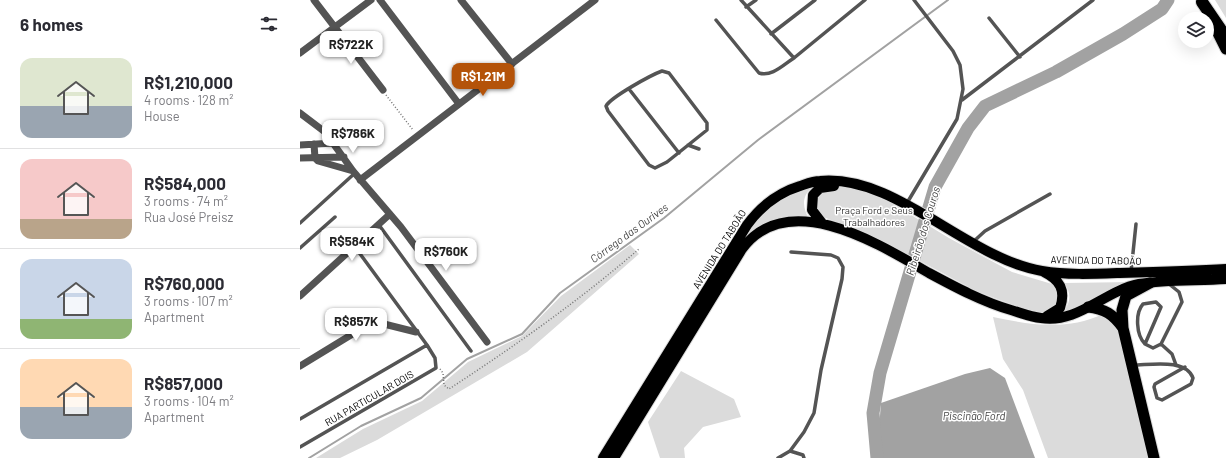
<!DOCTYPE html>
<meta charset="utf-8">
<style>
:root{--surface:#fff;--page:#f7f7f7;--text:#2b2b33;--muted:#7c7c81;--line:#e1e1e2;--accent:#b45309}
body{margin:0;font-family:Barlow,sans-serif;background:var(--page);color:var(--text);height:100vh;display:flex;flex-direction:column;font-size:15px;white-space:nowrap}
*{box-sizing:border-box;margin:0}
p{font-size:13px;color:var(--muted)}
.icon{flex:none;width:22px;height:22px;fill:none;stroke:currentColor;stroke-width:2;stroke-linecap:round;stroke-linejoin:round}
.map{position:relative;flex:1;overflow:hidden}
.drawer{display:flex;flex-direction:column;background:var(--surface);width:300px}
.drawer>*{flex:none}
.fabs{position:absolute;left:878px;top:12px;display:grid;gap:8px}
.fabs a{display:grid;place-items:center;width:36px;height:36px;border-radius:50%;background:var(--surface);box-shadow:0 4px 16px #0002;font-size:20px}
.price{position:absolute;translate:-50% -34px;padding:0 9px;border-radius:8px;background:#fff;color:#222;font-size:13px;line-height:26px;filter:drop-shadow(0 1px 2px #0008)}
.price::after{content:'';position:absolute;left:50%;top:24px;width:12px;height:9px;margin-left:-6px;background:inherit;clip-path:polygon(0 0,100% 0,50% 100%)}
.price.selected{background:var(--accent);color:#fff}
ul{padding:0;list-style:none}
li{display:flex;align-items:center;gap:12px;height:100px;padding:0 20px}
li+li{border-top:1px solid var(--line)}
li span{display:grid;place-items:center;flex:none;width:112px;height:80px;border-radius:12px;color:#555}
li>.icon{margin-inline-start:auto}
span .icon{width:48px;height:48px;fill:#fffc;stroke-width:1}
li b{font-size:17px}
h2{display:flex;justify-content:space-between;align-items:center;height:48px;padding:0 20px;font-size:17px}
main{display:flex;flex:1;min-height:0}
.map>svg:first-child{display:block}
</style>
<main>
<section class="drawer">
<h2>6 homes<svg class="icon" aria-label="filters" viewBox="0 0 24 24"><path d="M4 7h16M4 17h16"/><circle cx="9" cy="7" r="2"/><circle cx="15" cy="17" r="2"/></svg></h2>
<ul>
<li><span style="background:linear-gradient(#dfe7d0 60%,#9aa5b1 0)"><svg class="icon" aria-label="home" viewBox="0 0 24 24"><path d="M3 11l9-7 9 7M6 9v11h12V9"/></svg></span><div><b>R$1,210,000</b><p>4 rooms · 128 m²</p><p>House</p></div></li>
<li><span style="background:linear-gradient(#f6c9c9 75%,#b9a48a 0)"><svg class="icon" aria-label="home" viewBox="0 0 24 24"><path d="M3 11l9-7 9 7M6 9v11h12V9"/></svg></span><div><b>R$584,000</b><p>3 rooms · 74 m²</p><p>Rua José Preisz</p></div></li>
<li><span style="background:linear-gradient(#c9d6e8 75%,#8fb573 0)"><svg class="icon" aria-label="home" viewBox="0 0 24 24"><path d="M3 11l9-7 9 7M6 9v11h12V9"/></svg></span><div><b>R$760,000</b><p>3 rooms · 107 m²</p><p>Apartment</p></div></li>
<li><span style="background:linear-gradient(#ffd9b3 60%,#9aa5b1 0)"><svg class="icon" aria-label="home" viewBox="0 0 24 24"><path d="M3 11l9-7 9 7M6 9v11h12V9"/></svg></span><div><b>R$857,000</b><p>3 rooms · 104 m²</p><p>Apartment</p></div></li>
</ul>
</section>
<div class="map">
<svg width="926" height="458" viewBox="0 0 926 458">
<rect width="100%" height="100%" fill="#fff"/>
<path fill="#dbdbdb" d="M915,0h11v18z
M545,186l11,2 29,11 64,39 63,34 40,12 5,4 1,16 -11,8h-9l-17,-4 -45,-17 -97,-52 -58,-23 -4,-4 -3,-11c8,-10 18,-14 31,-15z
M505,187l6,1c-10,10 -8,20 -2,31l-49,8 -17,10 28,-34z
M330,245l9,9 -112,98 -150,88 -37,18h-24l47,-29 59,-28 46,-39 54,-26 39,-40z
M833,282l-73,33c10,-10 13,-20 4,-32z
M803,314l14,13 31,131h-100l-25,-68 -20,-31 -10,-42c38,8 74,14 110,-3z
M381,371l53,28 7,18 -38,10 -19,21 1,10h-25l-12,-36z"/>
<path fill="#a2a2a2" d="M690,368l15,10 30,80h-152l-4,-30 2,-25 84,-29z"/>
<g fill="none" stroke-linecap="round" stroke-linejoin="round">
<path stroke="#a2a2a2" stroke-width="2" d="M9,458l52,-32 60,-28 46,-39 55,-25 38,-41 104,-75 94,-78 190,-140"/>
<path stroke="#a2a2a2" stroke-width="13" d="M577,458l-4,-45 7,-40 55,-186 33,-59 17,-22 71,-34 67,-38 39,-25 6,-9"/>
<defs>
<path id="primary" d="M522,223l-10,-13 1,-15 7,-7 14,-2
M744,272c16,8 22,18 16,36l-13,8
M303,458l144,-233c14,-19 30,-32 53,-39 6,-2 13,-5 20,-5 76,-7 146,77 222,90 24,4 50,3 75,2 36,-1 73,-2 109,-4
M314,458l128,-209c46,-62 137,-5 187,24 26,14 54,29 82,37 10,3 20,7 30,8 37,6 63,-27 98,-34 28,-5 59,-3 87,-5"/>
<path id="trunk" d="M916,29l10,20
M850,283l-24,13 -4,14 1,18 31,130
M788,307c17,2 25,7 35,21"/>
<path id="motorway" d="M902,2l24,35"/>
</defs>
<use href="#primary" stroke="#dbdbdb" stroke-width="12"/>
<use href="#trunk" stroke="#dbdbdb" stroke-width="13"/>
<use href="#motorway" stroke="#dbdbdb" stroke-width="14"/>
<path stroke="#767676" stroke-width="1.5" stroke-dasharray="1 2" stroke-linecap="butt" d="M86,95l27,35
M140,369l3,4 1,12 5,4c66,-43 131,-89 190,-140"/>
<path stroke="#545454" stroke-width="3.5" d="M441,0l53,58 71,-58
M446,7l10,-7
M689,18l31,39
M416,20l43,53c13,4 24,-8 35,-15
M471,34l44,-34
M362,71l7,2 38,50v7l-40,32 -12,6 -6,-3 -41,-54 -2,-5c5,-9 45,-31 56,-35z
M329,89l50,64
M662,100l131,-100
M388,145l11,4
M607,203l50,-84 6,-30 -3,-24 -7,-14 -39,-51
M0,223l55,-50
M79,225l92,126
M673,242l12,-11 65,-37
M0,248l35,-31
M831,272l5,-48
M845,344l16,-37 -5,-5 -13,2c-8,9 -7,31 2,40l8,4 8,-4 21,-42 -3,-10 -10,-8
M861,344l11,10 4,11
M833,365c17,0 53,-7 60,13l-2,6 -29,16 -5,-2 -3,-11 1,-3 30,-17
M0,419l127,-74
M0,447l136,-79 -1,-10 -8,-13 -72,-98
M490,451l13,4 1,3
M478,458l12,-7 14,-19 10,-19 7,-43 21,-91 1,-12 -5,-9 -7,-3 -40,-3"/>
<path stroke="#545454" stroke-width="7" d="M14,0l69,90
M80,0l79,104
M161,0l51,64
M0,53l71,-53
M0,113l25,19 28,39 48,56 86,115
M14,144l1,14 3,3 35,10
M0,145l34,-2
M0,158l44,-1
M60,180l235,-180
M0,296l90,-82
M0,366l69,-42h15l32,8"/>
<use href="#primary" stroke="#000" stroke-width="10"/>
<use href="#trunk" stroke="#000" stroke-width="11"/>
<use href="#motorway" stroke="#000" stroke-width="12"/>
</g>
<g text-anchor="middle" stroke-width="3" stroke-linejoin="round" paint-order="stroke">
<g font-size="10" fill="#323232" stroke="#fff">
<text x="574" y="214">Praça Ford e Seus<tspan x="574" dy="12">Trabalhadores</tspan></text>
</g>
<g font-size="10" fill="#000" stroke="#fff">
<text transform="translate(419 249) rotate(-58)" y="4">AVENIDA DO TABOÃO</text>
<text transform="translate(796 260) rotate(1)" y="4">AVENIDA DO TABOÃO</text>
<text transform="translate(69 398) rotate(-30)" y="4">RUA PARTICULAR DOIS</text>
</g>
<g font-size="11" font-style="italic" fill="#434343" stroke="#fff">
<text transform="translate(623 231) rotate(-73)" y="4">Ribeirão dos Couros</text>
<text transform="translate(329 233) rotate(-36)" y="4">Córrego das Ourives</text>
<text x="674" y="420">Piscinão Ford</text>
</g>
</g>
</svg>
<div class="fabs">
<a><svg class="icon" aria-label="layers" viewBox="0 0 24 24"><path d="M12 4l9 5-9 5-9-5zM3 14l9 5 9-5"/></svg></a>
</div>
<b class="price" style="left:51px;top:65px">R$722K</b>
<b class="price selected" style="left:183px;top:97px">R$1.21M</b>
<b class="price" style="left:53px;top:154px">R$786K</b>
<b class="price" style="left:52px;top:262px">R$584K</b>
<b class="price" style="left:146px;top:272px">R$760K</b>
<b class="price" style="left:56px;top:342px">R$857K</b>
</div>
</main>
